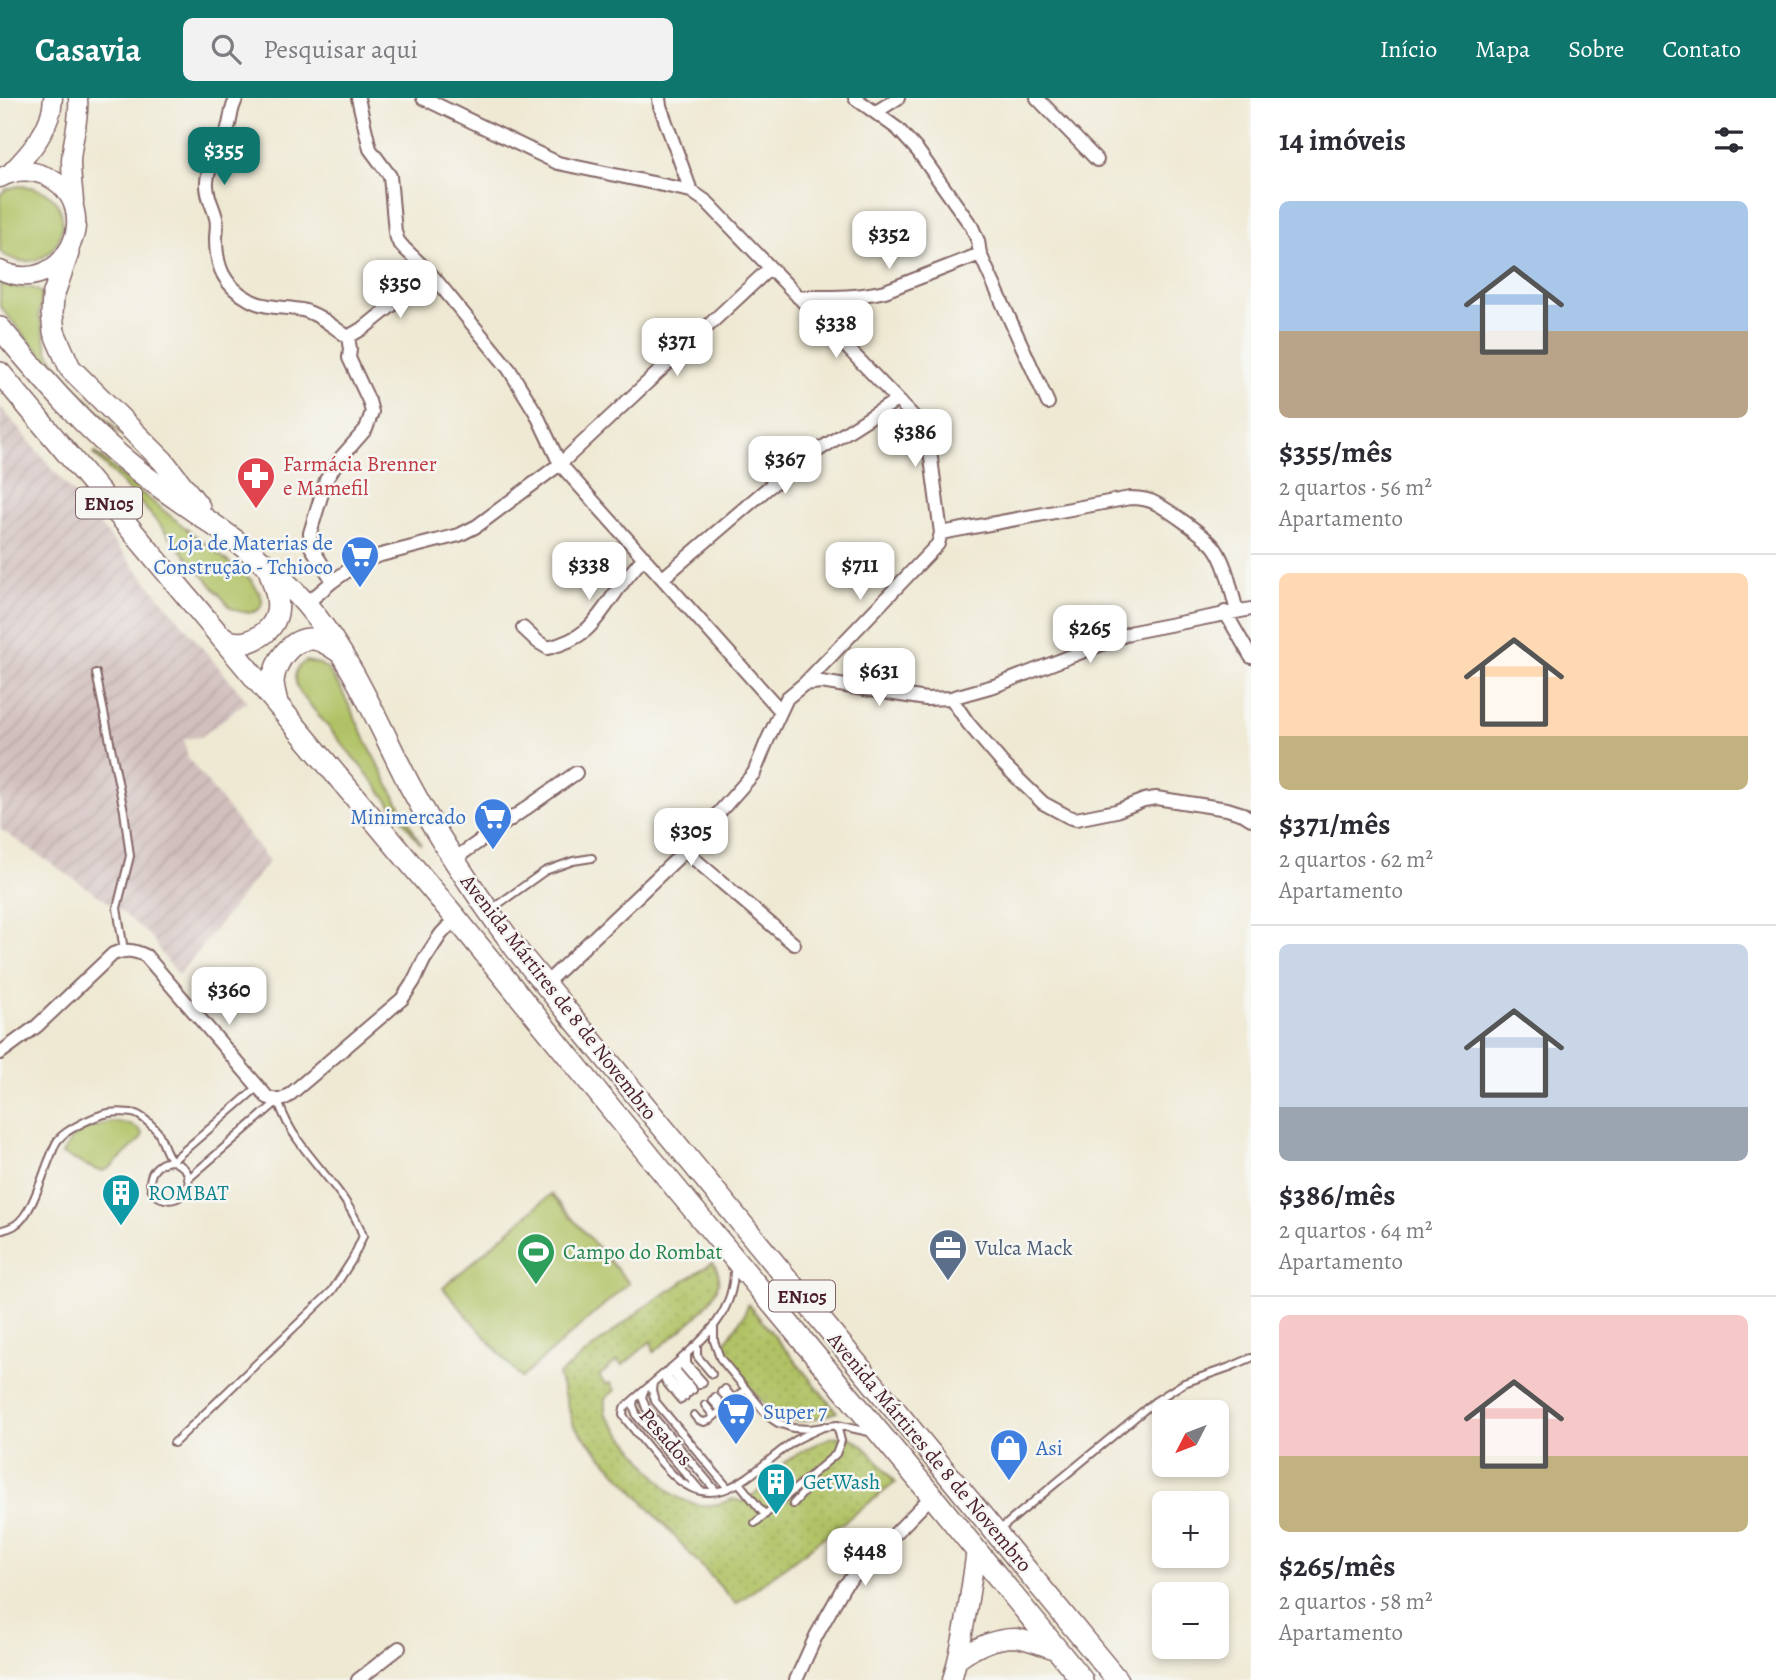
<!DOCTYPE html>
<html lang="pt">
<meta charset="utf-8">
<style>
:root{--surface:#fff;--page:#f2f2f3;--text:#2b2b33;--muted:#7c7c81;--line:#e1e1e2;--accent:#0f766e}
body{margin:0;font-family:Alegreya,serif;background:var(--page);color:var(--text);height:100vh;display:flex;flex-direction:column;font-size:26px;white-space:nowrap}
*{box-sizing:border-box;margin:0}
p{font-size:23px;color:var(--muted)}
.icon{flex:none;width:38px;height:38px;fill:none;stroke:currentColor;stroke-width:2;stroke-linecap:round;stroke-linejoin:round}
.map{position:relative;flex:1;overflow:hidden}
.side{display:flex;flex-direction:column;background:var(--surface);width:525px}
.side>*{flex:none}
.needle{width:46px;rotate:228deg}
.controls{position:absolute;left:1152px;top:1302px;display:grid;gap:14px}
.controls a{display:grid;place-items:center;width:77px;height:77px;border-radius:10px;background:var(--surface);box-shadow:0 4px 10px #0003;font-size:35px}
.price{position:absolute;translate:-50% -60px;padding:0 16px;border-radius:14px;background:#fff;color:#222;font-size:23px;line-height:46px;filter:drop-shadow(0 2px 4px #0008)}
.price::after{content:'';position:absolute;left:50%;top:42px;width:21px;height:16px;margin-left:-10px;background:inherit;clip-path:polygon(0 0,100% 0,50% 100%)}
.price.selected{background:var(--accent);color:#fff}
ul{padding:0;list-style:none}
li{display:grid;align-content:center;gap:14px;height:371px;padding:0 28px}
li+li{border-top:2px solid var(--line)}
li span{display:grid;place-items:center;height:217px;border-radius:10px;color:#555}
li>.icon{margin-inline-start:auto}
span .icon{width:126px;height:126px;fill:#fffc;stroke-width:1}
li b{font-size:30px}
h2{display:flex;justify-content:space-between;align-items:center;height:84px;padding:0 28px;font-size:30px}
header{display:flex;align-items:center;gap:42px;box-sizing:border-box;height:98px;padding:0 35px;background:var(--accent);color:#fff}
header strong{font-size:33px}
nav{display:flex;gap:38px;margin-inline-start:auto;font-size:24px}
.search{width:490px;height:63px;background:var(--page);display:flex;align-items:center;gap:18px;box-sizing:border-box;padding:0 24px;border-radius:10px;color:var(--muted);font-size:26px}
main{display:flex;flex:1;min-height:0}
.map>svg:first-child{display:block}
</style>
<header>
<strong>Casavia</strong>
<div class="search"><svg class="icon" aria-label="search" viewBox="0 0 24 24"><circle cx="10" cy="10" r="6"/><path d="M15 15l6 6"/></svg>Pesquisar aqui</div>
<nav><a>Início</a><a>Mapa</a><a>Sobre</a><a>Contato</a></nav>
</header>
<main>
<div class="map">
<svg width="1251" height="1582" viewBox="0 0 1251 1582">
<defs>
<pattern id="industrial-furrows" width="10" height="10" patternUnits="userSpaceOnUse" patternTransform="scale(1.75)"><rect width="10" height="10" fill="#d1bfbd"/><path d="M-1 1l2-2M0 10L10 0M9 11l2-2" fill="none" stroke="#b5a4a3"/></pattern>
<pattern id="grass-dots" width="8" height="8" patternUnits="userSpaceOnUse" patternTransform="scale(1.75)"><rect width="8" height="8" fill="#b0c265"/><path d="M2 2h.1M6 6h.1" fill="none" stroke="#99a658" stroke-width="1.8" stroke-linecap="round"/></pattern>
</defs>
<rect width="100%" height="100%" fill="#f6f6f2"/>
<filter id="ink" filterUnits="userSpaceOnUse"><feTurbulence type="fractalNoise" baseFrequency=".0143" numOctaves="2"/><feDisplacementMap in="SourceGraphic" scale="14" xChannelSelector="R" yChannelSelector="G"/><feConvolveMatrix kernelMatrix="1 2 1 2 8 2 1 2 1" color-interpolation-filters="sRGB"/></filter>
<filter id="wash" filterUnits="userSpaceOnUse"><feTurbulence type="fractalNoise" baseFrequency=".00686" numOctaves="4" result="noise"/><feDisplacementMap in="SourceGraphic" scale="28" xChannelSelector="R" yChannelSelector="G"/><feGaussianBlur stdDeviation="1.57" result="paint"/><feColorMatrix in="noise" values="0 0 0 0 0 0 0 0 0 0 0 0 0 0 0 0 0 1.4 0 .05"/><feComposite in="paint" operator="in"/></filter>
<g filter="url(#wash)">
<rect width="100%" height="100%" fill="#efe9d3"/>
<path fill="url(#industrial-furrows)" d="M0,308l247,295 -46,36 -17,2 4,19 81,103 -90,114 -16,-19 -11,-18 -35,-30 -117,-79z"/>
<path fill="url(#grass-dots)" stroke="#7d7048" stroke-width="2" d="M713,1164c3,5 6,10 6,16 0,27 -46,58 -65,74l-3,-11 -29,25 -5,-5 -18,15 7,9 4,-2 5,7 -10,9v13l3,6 58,70c19,18 43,22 67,11l10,3 39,-27 2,-12c15,-10 47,-32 65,-26 17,6 35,32 46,46l-159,121 -162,-178 -16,-51 88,-69z
M748,1206l89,108c-11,3 -22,7 -32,9 -34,4 -56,-37 -75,-60l-5,-9 -1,-7 4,-7 16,-23z"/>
<path fill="#b0c265" stroke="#7d7048" stroke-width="2" d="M19,88c77,2 39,107 -19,66v-57l7,-6z
M0,185l12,4 21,1 9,5 -3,22 9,36 9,14 23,27 44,45 -43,-41 -53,-56 -28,-33z
M95,354l44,39 112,89c4,6 10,13 11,20 0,18 -23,13 -32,7l-84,-98 -52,-55z
M306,563l14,3 7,5 14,20 34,70 46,86 -48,-64 -73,-88c-7,-14 -8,-23 6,-32z
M112,1024c12,1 23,1 31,12l-3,6 -30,28 -7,3 -7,-1 -34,-16 10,-16 15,-9z
M551,1096l78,89 -108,95 -78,-90z"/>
</g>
<g filter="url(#ink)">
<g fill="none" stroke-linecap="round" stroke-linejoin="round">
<defs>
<path id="lane" d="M96,575l28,138 6,45 -13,52 7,42
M493,810l52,-37 28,-10 19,-3
M0,1133c5,-2 11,-3 15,-6 16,-9 27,-48 34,-65 3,-6 5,-15 9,-20 7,-10 38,-25 51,-27 7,-1 21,-1 27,1 6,2 17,12 21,17 6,8 7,21 14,28 5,6 12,5 16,13 6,15 -7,31 -22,27 -23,-5 -18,-37 7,-38l86,-74
M734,1168c1,47 -28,71 -60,99 -17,14 -33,28 -50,43l-1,7 4,6c15,18 29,37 45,53 47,47 86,-10 124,-34 9,-5 19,-9 29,-14
M714,1230v13l6,17 49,59 9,6 15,5 17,1 27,-4 32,7
M697,1247v11l15,18
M687,1256v10l16,18
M683,1261v7l16,19
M678,1264l-1,9 16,19
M673,1269v7l16,19
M669,1273l-1,7 17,19
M666,1274l-1,9 16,19
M653,1285l-1,7 3,11 73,87
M725,1291l9,11
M644,1293l-2,6 4,11 70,83
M721,1294l10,10
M715,1299l10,10
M634,1301l-1,6 4,11 62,73
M712,1302l9,10
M705,1307l9,11
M694,1317l4,5 6,2 6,-2 36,-31
M174,1345l158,-152 20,-31 11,-24c-13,-38 -43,-64 -65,-96 -9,-12 -15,-25 -20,-39l-90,78
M739,1385l26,32
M793,1406l10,-11 2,-11
M755,1425l81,-69 5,-13 -4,-16
M998,1433l156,-129 30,-19 46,-16 21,-9"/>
<path id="street" d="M237,0c-7,11 -5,18 -9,30 -5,19 -20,35 -21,54 -1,14 6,23 9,36 2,6 0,14 0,21 0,28 8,47 34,61 13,8 37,7 52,10 17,4 31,17 46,27l2,12 -1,9 20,43 3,11 -6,17 -29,33 -11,18 -16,53 1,14 22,34
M358,0l12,51 20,27 5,56 3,9 6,7 27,26 78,95 27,44 24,51 220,246
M423,0l135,65 133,28 16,11 209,217 10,18 4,14 11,82 -3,11 -134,140 -17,14 -20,43 -13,32 -69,78 -140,133
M659,0l1,8 31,85
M855,0l43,31 20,22 54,76 6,14 2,13 68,149
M1037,0l60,62
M876,14l22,-14
M798,199c30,0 58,1 87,-6l95,-37
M348,239l17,-10 66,-53
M941,435l189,-35c10,0 19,1 27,6 13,7 50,33 58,44 12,17 16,43 22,63
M663,480l106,-91 37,-29 91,-58
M306,506l27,-23 27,-19 21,-7 78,-20 18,-9 83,-62 210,-196
M1225,514l26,45
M523,530l15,14 10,6c39,-10 46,-25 68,-56 8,-12 18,-23 28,-35
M804,586l17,-2 105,17 25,-1 46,-13 136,-53 118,-23
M951,600l17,25 36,42 39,38 26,14 7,2 40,-8 28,-11 12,-2 71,11 16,5 8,5
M685,753l109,93
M453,762l123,-87
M0,955l37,-27 76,-72c13,-5 21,-4 33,2l121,141 11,4 9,-4 115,-98 12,-18 10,-21 17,-26 15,-16
M358,1582l41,-32
M796,1582l20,-44 28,-50 88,-90"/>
<path id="secondary" d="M10,75c20,-20 42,-45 43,-75
M0,80c15,-8 30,-9 46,-2 62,29 19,125 -46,94
M74,104c-1,-14 -3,-27 -3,-41 1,-21 9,-41 7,-63
M958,1562c17,-13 35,-22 57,-22 12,1 31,9 43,13
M952,1582c12,-42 18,-86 24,-130"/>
<path id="primary" d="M68,155l-15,43 -1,17 2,19 16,36 93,93 36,46
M0,230c42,50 85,101 136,141 57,45 123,80 170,135 45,53 72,119 103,180 31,58 68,112 107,165l601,731
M0,275l456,545 218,268 258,310 150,184
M220,537c3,2 6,4 9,6 20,7 44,-9 48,-28 3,-15 -4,-30 -8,-44
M277,606c-1,-8 -4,-16 -4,-23 2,-19 18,-43 39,-42 9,0 19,7 26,12"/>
</defs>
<use href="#lane" stroke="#846666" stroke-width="10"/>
<use href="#street" stroke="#846666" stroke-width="16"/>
<use href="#secondary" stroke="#846666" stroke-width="21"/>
<use href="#primary" stroke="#846666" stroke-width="24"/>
<use href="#lane" stroke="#fff" stroke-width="6"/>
<use href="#street" stroke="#fff" stroke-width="12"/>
<use href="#secondary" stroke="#fff" stroke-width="18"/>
<use href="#primary" stroke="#fff" stroke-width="21"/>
</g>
</g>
<defs>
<symbol id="pharmacy-pin" viewBox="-11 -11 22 30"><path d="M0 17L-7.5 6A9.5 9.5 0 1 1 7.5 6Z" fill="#e0444e" stroke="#f6f6f2"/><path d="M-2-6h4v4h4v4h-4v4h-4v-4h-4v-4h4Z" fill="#fff"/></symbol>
<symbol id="supermarket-pin" viewBox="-11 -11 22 30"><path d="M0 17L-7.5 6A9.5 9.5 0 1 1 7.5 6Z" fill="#3f7fe0" stroke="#f6f6f2"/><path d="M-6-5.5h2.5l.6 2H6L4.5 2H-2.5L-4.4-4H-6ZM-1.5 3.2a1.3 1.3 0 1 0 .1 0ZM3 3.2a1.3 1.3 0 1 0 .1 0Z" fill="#fff"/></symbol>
<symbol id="building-pin" viewBox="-11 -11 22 30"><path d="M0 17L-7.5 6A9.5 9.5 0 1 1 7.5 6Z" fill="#0f9aa8" stroke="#f6f6f2"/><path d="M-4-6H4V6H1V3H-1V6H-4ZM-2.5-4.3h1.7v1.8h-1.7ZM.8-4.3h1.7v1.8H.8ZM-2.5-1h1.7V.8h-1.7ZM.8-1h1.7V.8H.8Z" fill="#fff"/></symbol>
<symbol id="office-pin" viewBox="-11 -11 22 30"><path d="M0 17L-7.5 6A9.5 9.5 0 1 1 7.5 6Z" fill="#5c6f8a" stroke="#f6f6f2"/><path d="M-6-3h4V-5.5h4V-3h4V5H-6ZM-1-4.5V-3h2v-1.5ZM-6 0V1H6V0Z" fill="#fff"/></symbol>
<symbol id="stadium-pin" viewBox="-11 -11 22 30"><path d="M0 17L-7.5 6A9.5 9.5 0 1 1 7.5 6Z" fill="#2e9e5b" stroke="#f6f6f2"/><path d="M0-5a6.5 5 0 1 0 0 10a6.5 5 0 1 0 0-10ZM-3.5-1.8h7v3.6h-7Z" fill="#fff"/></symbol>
<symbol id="shop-pin" viewBox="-11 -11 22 30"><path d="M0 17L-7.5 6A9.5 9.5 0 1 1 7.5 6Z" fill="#3f7fe0" stroke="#f6f6f2"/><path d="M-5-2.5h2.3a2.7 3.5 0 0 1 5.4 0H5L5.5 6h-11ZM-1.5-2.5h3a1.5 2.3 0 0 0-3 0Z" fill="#fff"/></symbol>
</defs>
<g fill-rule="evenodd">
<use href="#pharmacy-pin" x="234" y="356" width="44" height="60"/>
<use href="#supermarket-pin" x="338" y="435" width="44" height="60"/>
<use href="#supermarket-pin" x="471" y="697" width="44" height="60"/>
<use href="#building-pin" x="99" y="1073" width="44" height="60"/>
<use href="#office-pin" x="926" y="1128" width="44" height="60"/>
<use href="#stadium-pin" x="514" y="1132" width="44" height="60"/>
<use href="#supermarket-pin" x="714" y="1292" width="44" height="60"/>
<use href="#shop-pin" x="987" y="1328" width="44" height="60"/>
<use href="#building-pin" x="754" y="1362" width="44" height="60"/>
</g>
<g text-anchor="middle" stroke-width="5" stroke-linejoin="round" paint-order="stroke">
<g fill="#f6f6f2" stroke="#7e6067" stroke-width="2">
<rect x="76" y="389.5" width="66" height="31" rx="5"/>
<rect x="769" y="1182.5" width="66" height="31" rx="5"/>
</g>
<g font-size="19" font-weight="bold" fill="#4a1f2b">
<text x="109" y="412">EN105</text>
<text x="802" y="1205">EN105</text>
</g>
<g font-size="21" fill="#be3a42" stroke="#f6f6f2" text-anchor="start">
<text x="283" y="373">Farmácia Brenner<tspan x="283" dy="24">e Mamefil</tspan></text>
</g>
<g font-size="21" fill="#366cbe" stroke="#f6f6f2" text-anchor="end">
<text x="333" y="452">Loja de Materias de<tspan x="333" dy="24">Construção - Tchioco</tspan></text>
<text x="466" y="726">Minimercado</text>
<text x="763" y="1321" text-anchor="start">Super 7</text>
<text x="1036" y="1357" text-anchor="start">Asi</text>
</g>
<g font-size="21" fill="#4a1f2b" stroke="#f6f6f2">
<text transform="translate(559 899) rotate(52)" y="7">Avenida Mártires de 8 de Novembro</text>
<text transform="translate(666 1339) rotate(49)" y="7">Pesados</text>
<text transform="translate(930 1354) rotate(50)" y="7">Avenida Mártires de 8 de Novembro</text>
</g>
<g font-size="21" fill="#0d838f" stroke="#f6f6f2" text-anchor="start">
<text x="148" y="1102">ROMBAT</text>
<text x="803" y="1391">GetWash</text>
</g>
<g font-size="21" fill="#4e5e75" stroke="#f6f6f2" text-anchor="start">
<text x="975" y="1157">Vulca Mack</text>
</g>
<g font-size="21" fill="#27864d" stroke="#f6f6f2" text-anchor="start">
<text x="563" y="1161">Campo do Rombat</text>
</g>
</g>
</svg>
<div class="controls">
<a><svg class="needle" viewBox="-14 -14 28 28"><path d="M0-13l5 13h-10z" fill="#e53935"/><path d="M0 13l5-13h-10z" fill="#7c7c81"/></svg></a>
<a>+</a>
<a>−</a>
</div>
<b class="price selected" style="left:224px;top:89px">$355</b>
<b class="price" style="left:889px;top:173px">$352</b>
<b class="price" style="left:400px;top:222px">$350</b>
<b class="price" style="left:836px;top:262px">$338</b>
<b class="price" style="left:677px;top:280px">$371</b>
<b class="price" style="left:915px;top:371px">$386</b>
<b class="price" style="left:785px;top:398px">$367</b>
<b class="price" style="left:589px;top:504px">$338</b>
<b class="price" style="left:860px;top:504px">$711</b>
<b class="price" style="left:1090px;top:567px">$265</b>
<b class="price" style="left:879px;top:610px">$631</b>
<b class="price" style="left:691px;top:770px">$305</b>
<b class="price" style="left:229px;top:929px">$360</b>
<b class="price" style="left:865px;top:1490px">$448</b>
</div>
<section class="side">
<h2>14 imóveis<svg class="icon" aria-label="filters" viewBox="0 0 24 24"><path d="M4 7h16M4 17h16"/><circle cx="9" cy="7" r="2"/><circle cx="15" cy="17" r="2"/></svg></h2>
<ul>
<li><span style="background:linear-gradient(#a9c7e8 60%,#b9a48a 0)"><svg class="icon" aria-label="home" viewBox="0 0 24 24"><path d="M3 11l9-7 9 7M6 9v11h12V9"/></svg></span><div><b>$355/mês</b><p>2 quartos · 56 m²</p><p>Apartamento</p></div></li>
<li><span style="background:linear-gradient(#ffd9b3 75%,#c2b280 0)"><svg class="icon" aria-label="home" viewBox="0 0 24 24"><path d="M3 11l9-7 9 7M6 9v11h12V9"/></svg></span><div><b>$371/mês</b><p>2 quartos · 62 m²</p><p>Apartamento</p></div></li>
<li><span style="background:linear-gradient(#c9d6e8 75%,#9aa5b1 0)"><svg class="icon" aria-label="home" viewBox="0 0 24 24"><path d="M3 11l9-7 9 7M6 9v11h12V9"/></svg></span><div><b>$386/mês</b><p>2 quartos · 64 m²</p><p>Apartamento</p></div></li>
<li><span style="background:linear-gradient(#f6c9c9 65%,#c2b280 0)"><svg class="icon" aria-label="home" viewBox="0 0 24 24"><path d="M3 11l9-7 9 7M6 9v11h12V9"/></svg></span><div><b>$265/mês</b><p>2 quartos · 58 m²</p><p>Apartamento</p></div></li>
</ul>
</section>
</main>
